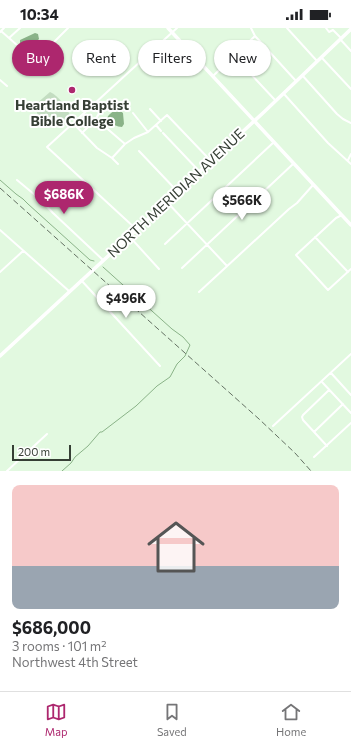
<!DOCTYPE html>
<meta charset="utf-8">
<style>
:root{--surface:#fff;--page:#f2f2f2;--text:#202124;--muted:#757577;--line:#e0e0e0;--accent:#ad276e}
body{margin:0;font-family:Commissioner,sans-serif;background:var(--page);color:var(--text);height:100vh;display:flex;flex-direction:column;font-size:15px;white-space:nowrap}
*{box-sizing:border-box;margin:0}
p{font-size:13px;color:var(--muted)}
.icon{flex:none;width:22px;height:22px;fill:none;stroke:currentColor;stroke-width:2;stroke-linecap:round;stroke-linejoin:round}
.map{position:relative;height:443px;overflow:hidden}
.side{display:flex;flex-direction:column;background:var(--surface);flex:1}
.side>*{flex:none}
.hud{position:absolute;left:12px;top:12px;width:327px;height:36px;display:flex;gap:8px}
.scale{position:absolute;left:12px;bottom:10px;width:59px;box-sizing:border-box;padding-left:4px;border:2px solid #363f35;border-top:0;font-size:11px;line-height:14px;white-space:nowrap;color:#363f35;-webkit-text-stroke:3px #fff;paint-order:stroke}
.price{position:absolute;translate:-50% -34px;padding:0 9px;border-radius:14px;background:#fff;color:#222;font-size:13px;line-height:26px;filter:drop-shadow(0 1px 2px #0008)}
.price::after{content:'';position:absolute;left:50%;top:24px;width:12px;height:9px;margin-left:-6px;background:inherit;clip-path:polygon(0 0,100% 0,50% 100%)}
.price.current{background:var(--accent);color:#fff}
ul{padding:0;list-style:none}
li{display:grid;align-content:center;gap:8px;height:212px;padding:0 12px}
li span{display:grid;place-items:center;height:124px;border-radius:8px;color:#555}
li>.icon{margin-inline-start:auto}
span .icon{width:72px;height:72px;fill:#fffc;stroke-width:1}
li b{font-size:17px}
.chip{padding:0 14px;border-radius:18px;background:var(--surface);box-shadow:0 1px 3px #0004;font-size:14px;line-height:36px}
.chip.current{background:var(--accent);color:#fff}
.status{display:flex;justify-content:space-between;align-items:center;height:28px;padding:0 20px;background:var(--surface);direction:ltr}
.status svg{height:11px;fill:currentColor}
.menu{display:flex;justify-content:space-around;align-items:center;height:56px;border-top:1px solid var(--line);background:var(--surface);font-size:11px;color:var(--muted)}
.menu a{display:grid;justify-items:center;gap:2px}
.menu .current{color:var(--accent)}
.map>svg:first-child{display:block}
</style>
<div class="status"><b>10:34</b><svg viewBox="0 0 49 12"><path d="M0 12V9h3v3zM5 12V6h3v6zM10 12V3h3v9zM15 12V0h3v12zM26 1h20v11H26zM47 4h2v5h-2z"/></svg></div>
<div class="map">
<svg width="351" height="443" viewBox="0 0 351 443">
<rect width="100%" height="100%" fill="#e2f9e0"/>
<path fill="#c3ddc1" d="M50,64c9,4 16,15 20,23v4l-8,8 -14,-2 -10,-9 -3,-11z"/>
<path fill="#8ab388" d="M35,5l3,1 1,5 -5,5 -9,5 -5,-6v-3z
M116,82h3l4,3 1,11 -2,3c-4,0 -12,-3 -15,-7 0,-5 5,-8 9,-10z"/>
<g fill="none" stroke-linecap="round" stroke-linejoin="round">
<path stroke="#8ab388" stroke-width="1" d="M0,152l16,14 7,5 5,5 62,56 4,1
M62,443l9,-8 4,-6 13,-11 12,-14h2l34,-26 21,-20 13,-9 7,-13 8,-8 5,-11 -7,-8 -11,-8 -69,-62"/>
<path stroke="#fff" stroke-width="2" d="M251,0l4,8 41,45
M287,0l30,33
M326,0l3,4 4,-2 8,8
M1,3l8,7 26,23 33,-33
M0,4l4,-4
M9,10l11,-10
M340,11l11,12
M234,28l41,44
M322,30l29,31
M302,47l35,39 6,5 8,4
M213,48l42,-40
M0,52l7,6
M284,66l44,49 23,21
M150,81l11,12
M133,85l15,19
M96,91l29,25
M73,95l24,25 15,10 6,6
M156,97l5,6
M82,105l14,-14 2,-4 13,-13
M163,105l36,38
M139,123l38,40
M112,130l13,-14 9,-6 14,-6 19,-17 43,45
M348,132l3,-6
M17,152l24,20 12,13 50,47
M167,174l60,64
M342,187l-6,3 -40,37 32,35 23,-21
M136,201l-89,-82 130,-119
M0,202l69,61
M129,208l30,33
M315,209l33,35
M165,216l109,-102
M182,240l111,-104
M0,244l23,-21
M81,252l79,86
M199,264l90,-83 8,-6 16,-18
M331,345l20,22
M322,354l29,31
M273,398l78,-72
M314,404l29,-28
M327,418l-24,-26 -1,-3 1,-2 26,-25
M314,429l37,-34
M7,443l40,-37"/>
<path stroke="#fff" stroke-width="3.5" d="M168,0l183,197
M0,328l264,-244 87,-83"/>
<path stroke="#647163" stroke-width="1" stroke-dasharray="6 3" stroke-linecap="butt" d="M0,160l259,231 36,34 16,18"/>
</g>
<circle fill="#ad276e" stroke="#fff" stroke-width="1.5" cx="72" cy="62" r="4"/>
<g text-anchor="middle" stroke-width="4" stroke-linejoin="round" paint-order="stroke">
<g font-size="14" font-weight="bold" fill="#363f35" stroke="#fff">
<text x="72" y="82">Heartland Baptist<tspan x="72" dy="16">Bible College</tspan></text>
</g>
<g font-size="14" fill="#363f35" stroke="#fff">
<text transform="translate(176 165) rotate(-43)" y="5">NORTH MERIDIAN AVENUE</text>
</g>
</g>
</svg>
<div class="scale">200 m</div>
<b class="price current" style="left:64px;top:187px">$686K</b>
<b class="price" style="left:242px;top:193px">$566K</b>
<b class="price" style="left:126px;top:291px">$496K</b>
<div class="hud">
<a class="chip current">Buy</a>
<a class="chip">Rent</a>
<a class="chip">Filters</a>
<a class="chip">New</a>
</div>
</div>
<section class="side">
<ul>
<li><span style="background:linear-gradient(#f6c9c9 65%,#9aa5b1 0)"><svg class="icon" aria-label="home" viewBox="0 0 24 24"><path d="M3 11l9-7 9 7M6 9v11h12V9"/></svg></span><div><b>$686,000</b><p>3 rooms · 101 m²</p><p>Northwest 4th Street</p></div></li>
</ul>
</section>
<nav class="menu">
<a class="current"><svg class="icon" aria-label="map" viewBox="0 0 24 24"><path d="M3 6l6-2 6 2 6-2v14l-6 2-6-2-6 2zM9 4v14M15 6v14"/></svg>Map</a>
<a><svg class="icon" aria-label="saved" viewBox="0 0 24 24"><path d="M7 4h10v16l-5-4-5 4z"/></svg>Saved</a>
<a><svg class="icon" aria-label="home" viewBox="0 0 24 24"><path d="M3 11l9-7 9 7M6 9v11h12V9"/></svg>Home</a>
</nav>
